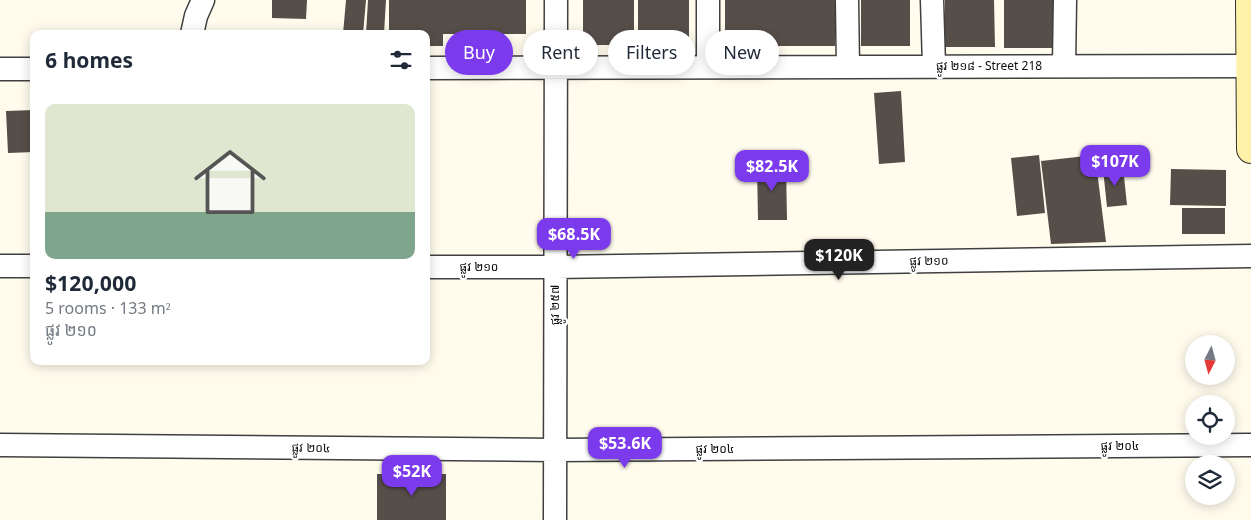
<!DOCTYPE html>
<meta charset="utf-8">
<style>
:root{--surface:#fff;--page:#f2f2f3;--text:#1f2937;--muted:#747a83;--accent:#7c3aed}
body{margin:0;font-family:Georgia,"Noto Sans Khmer",serif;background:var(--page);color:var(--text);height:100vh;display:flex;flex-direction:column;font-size:19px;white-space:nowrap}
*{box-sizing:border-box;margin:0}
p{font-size:16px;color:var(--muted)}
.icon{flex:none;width:28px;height:28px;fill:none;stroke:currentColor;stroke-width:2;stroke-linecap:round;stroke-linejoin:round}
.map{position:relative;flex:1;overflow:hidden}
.details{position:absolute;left:30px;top:30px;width:400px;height:335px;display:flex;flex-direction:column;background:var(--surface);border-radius:10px;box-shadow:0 2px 12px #0003}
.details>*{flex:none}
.guide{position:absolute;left:445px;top:30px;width:475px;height:45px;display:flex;gap:10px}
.needle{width:32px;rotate:186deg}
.tools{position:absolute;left:1185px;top:335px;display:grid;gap:10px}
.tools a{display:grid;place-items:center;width:50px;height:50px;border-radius:50%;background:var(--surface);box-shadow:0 2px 12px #0003;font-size:25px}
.price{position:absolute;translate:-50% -42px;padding:0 11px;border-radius:10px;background:var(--accent);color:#fff;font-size:16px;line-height:32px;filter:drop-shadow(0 1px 2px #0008)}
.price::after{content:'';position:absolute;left:50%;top:30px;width:15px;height:11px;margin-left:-8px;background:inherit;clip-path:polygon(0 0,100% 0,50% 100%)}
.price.selected{background:#222;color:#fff}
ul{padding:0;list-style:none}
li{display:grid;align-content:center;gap:10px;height:265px;padding:0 15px}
li span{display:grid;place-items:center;height:155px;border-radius:10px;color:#555}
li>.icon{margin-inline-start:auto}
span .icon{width:90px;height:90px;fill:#fffc;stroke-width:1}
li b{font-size:21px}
h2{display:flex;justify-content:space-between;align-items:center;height:60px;padding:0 15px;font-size:21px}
.chip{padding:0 18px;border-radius:22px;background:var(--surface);box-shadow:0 2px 12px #0003;font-size:18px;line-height:45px}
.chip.selected{background:var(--accent);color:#fff}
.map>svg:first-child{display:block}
</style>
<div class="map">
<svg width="1251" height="520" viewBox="0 0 1251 520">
<rect width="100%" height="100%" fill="#fffbed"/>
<path fill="#564e49" d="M272,0h35l-1,19 -34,-1z
M346,0h20l-3,34h-20z
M368,0h18l-2,34h-18z
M389,0h54v30v-30h83v34h-83v12h-17v-12h-37z
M583,0h51v45h-37l-14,-12z
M638,0h51v46l-51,-1z
M725,0h110v46h-110z
M861,0h49v46h-49z
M945,0h49l1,47h-50z
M1004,0h53v48h-53z
M901,91l4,71 -26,2 -5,-71z
M34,110v42l-26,1 -2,-42z
M1039,155l6,58 -28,3 -6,-58z
M1095,155l11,87 -55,2 -10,-83z
M757,165h29l1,55h-29z
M1123,167l4,38 -20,2 -4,-38z
M1171,169l55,1v36l-56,-1z
M1182,208h43v26h-43z
M377,474h69v46h-69z"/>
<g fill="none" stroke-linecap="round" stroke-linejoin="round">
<defs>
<path id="street" d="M708,0v67
M847,0l1,67
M932,0l2,66
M192,34l4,-18 7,-16
M1064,66l1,-66
M426,68l825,-2
M0,69h34
M0,266h34
M426,267h129l696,-11
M0,445l555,5 696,-5
M555,520l1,-520"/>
<path id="secondary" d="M1250,0l1,149"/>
</defs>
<use href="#street" stroke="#404040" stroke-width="25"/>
<use href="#secondary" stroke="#2f2f2f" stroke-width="30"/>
<use href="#street" stroke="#fff" stroke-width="22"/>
<use href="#secondary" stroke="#fff1a8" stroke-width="28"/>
</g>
<g text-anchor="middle" stroke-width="5" stroke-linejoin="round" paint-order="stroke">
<g font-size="12" fill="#0d0d0d" stroke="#fff">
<text x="989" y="70">ផ្លូវ ២១៨ - Street 218</text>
<text transform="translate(929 261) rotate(-1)" y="4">ផ្លូវ ២១០</text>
<text x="479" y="271">ផ្លូវ ២១០</text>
<text transform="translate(555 305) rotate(-90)" y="4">ផ្លូវ ២៥៧</text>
<text x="1120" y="450">ផ្លូវ ២០៤</text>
<text transform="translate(311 448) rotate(1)" y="4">ផ្លូវ ២០៤</text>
<text x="715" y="453">ផ្លូវ ២០៤</text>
</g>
</g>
</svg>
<div class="tools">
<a><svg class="needle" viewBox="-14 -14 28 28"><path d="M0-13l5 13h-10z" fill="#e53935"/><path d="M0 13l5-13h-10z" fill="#747a83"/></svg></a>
<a><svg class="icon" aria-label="locate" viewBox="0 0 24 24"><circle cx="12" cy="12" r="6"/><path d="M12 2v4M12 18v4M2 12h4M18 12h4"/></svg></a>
<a><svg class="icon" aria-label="layers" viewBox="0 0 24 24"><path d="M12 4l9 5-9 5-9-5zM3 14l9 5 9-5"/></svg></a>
</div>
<b class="price" style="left:1115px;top:187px">$107K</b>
<b class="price" style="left:772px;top:192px">$82.5K</b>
<b class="price" style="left:574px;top:260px">$68.5K</b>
<b class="price selected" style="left:839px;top:281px">$120K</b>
<b class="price" style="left:625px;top:469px">$53.6K</b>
<b class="price" style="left:412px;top:497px">$52K</b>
<div class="guide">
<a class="chip selected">Buy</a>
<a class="chip">Rent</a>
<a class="chip">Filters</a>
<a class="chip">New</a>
</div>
<section class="details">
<h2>6 homes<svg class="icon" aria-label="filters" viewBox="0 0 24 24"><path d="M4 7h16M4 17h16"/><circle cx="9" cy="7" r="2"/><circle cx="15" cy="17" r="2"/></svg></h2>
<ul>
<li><span style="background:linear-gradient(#dfe7d0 70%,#7fa58c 0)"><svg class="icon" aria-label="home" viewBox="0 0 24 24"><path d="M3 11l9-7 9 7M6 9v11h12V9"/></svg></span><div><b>$120,000</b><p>5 rooms · 133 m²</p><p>ផ្លូវ ២១០</p></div></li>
</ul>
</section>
</div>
